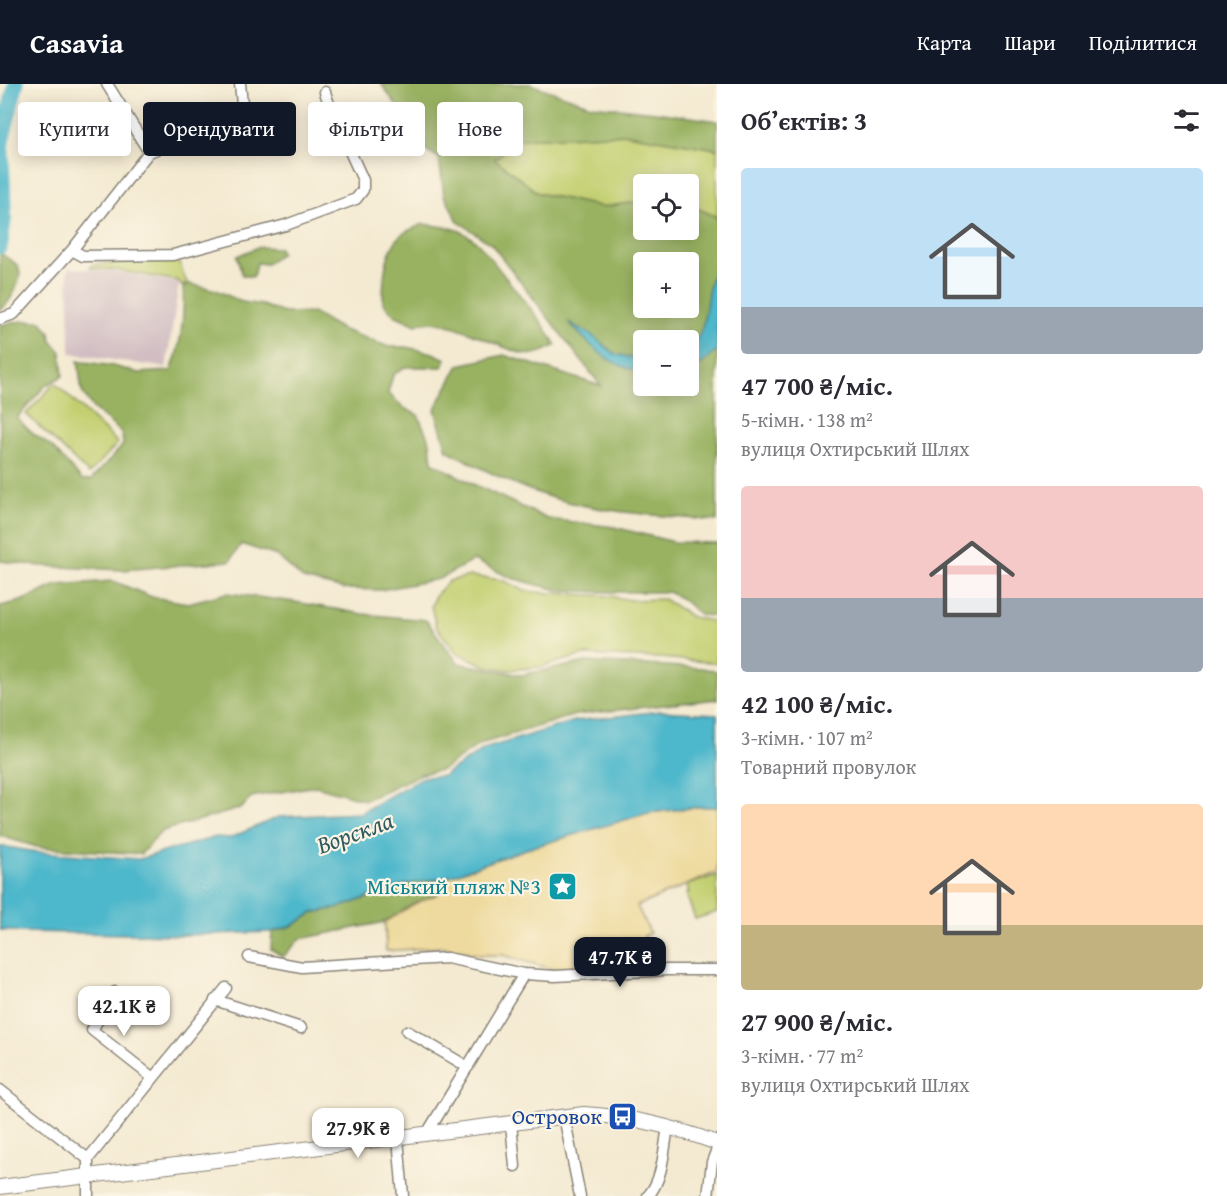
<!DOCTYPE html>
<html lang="uk">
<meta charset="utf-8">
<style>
:root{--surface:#fff;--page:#f7f7f7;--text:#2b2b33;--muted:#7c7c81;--accent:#111827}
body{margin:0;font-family:"Gentium Book Plus",serif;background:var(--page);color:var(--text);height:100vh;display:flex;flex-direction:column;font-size:22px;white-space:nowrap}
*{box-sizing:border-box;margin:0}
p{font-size:20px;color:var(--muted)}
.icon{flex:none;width:33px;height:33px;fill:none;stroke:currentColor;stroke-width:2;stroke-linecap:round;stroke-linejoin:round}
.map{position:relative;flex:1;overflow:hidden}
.sheet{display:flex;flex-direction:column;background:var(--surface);width:510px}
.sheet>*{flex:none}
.top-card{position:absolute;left:18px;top:18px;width:570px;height:54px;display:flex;gap:12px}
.buttons{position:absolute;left:633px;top:90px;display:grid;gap:12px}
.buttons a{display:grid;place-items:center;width:66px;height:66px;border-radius:6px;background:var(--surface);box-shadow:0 3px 15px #0003;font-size:30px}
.price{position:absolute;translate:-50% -51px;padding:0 14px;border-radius:12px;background:#fff;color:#222;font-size:20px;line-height:39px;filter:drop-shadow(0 2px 3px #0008)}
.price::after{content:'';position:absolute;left:50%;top:36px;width:18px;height:14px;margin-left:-9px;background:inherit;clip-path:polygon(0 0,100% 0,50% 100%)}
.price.current{background:var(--accent);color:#fff}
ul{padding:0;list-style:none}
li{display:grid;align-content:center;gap:12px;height:318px;padding:0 24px}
li span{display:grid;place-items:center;height:186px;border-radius:6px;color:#555}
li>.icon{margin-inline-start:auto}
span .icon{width:108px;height:108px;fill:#fffc;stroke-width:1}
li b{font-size:26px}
h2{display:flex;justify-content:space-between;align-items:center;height:72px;padding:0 24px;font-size:26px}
.pill{padding:0 21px;border-radius:6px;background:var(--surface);box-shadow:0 3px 15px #0003;font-size:21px;line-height:54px}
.pill.current{background:var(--accent);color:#fff}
header{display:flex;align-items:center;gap:36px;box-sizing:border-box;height:84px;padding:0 30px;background:var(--accent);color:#fff}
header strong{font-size:28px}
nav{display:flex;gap:33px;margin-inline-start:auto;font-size:21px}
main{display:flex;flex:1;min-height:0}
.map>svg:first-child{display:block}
</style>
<header>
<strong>Casavia</strong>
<nav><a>Карта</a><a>Шари</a><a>Поділитися</a></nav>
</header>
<main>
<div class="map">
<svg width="717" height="1112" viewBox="0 0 717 1112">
<rect width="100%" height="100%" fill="#fcf5e5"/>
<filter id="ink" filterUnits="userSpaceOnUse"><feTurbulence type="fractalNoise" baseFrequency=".0167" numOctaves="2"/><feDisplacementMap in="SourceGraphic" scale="12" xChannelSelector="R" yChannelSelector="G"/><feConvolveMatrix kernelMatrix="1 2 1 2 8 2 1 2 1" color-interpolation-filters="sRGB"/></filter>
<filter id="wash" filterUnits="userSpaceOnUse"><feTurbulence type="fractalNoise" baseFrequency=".008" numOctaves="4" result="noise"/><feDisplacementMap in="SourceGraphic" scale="24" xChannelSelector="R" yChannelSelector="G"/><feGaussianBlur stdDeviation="1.35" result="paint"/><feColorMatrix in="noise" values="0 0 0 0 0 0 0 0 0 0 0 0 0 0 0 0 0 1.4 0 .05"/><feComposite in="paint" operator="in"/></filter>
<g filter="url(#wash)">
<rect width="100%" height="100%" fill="#f4ead2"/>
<path fill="#d2bec2" d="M68,184l48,4 63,11 -13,85 -96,-15z"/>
<path fill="#c2cf70" stroke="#6f7646" stroke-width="1.5" d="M627,50l90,15v68l-28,-12 -1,-21h-44l-1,17 -41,6 -64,-14 -43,-34 24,-20z
M153,174c10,4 18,2 27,5l5,16 3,4 -7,3 -2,-5 -63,-11 -26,-2 3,-4 42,-2z
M55,299l63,60 -29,31 -63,-60z
M470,492l32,4 21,10 10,2 76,4 22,4 33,-1 28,18 25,5v41l-57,-5 -76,-3 -43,12 -33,3 -22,-4 -29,-13 -21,-26 -5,-21 4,-10 14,-15z
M717,791v37l-22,7 -9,-25 3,-1 -2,-8z"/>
<path fill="#99b262" stroke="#5a673f" stroke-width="1.5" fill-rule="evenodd" d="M381,0h149l61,21 64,7 62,9v28l-90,-15 -108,5 -24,20 43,34 64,14 41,-6 1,29h44l1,-25 28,12v304c-53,-6 -109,-7 -160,-22 -37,-10 -77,-31 -110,-49l-12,-41 24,-44 45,-10 97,31 -109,-141 -34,-24 -14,-26 -5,-37 -23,-14 -13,-30zM644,178h44v46h-44zM644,256h44v46h-44z
M423,140c27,4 34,1 56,20l63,79 14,22c-9,5 -20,11 -31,9 -28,-5 -81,-42 -109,-29l-22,-10 -11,-12c0,-23 1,-51 18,-68 6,-5 16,-8 22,-11z
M258,163l21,1 2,5 -14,11 -10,-1 -4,14 -11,-2 -5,-19z
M0,168c4,6 11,7 16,12 11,10 -6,39 -16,46z
M190,200l26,6 26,12 20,3 22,8h29l28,16 48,18h17l27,6 13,6 -4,8h-37l-12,8 -5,18 16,15 14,7 12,27 2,20 41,22 75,35 66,8 60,15 43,1v73l-17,-1 -18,-16 -14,-7h-66l-44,-2 -47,-12 -37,-18 -35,19 -58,11 -37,-1 -41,-10 -26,-23 -36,-12 -11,17 -107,9 -82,-4 -41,-5v-236l22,-4h19l9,11 1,8 10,12 2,24 -18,10 -28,32 14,14 21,15 30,33h9l32,-35 -1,-12 -29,-25 -11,-16 -4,-31 35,5 25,7 33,-2c10,-25 14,-57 12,-84z
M113,497l39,16 36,6 39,-10 68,9 68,12 63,6 32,43 63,12 66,-13 115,6 15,3v28l-142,16 -95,29 -38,26 -21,4 -56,26 -49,-14 -65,11 -9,11 -80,23 -21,23 -104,-7 -37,-11v-230l21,-5 36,-16z
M444,794l-6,16 -24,10 -29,18 -85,17 -17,18 -12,-8 1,-17 20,-6 21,-13 28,-6 62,-22z"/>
<path fill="#eeda9e" stroke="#857b5d" stroke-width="1.5" d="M699,723h18v65l-80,34 13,27 -6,3 11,23 -103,10 -49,-14h-22l-37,-8 -58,4 -1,-29 29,-18 24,-10 6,-16 82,-29 122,-36z"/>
<path fill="#4db7cb" stroke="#346a74" stroke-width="1.5" d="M717,176v90l-18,16 -10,4v-21c18,-17 15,-39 20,-61 2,-10 5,-19 8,-28z
M568,238l25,14 22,18 28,6v12c-37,-7 -49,-24 -75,-50z
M660,627l57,3v93h-18l-51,6 -122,36 -82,29 -41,7 -62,22 -28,6 -21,13 -20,6 -90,3 -159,-3 -23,-2v-84l37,6 102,7 77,-22 14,1 48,-21 82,-4 63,-36 20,-1 41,-27 91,-28z"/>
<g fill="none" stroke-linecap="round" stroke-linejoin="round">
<path stroke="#4db7cb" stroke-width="16" d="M0,162l4,-29 -3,-74 15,-59"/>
</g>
</g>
<g filter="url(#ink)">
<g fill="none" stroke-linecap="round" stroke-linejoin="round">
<defs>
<path id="minor" d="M107,0l42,68
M72,166l11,6 90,-1 113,-30 70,-26 7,-9v-10l-32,-70 -6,-18
M0,235l14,-5 58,-64 77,-98 94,-38 -3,-30
M249,873l53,10 145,-9 77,16 31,2 112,-6h50
M115,908l-23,38 61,48
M215,916l86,28
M407,947l61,36
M0,1006l88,69
M564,1032l16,80
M511,1039l4,43
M426,1051l98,-161
M398,1054l5,58
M88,1112v-37l138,-171
M648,1112c15,-16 16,-48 20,-69
M708,1112l4,-34 5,-13"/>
<path id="major" d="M0,1103l584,-73c49,3 87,12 133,29"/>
</defs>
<use href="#minor" stroke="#888377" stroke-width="13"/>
<use href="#major" stroke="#888377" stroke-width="16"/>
<use href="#minor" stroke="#fff" stroke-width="10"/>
<use href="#major" stroke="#fff" stroke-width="14"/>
</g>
</g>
<defs>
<symbol id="sight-square" viewBox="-11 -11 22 22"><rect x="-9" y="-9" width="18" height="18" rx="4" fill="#0f9aa8" stroke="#fcf5e5"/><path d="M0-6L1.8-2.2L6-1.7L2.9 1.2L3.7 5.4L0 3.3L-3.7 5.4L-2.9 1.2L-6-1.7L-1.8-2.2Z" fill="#fff"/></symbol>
<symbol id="bus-square" viewBox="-11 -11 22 22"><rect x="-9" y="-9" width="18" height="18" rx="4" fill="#1a4fb4" stroke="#fcf5e5"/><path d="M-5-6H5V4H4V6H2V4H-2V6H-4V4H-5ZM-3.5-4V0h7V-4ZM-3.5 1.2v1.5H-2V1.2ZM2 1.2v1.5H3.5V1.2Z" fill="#fff"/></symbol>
</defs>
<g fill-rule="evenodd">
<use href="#sight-square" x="546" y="786" width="33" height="33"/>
<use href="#bus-square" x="606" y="1016" width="33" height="33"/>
</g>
<g text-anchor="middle" stroke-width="4.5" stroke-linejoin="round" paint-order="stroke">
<g font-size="22" fill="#0d838f" stroke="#fcf5e5" text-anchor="end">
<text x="541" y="810">Міський пляж №3</text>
</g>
<g font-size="22" fill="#164399" stroke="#fcf5e5" text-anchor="end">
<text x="602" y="1040">Островок</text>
</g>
<g font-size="24" font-style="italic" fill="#305a62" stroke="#fcf5e5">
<text transform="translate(355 749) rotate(-20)" y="8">Ворскла</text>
</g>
</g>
</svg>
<div class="buttons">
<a><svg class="icon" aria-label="locate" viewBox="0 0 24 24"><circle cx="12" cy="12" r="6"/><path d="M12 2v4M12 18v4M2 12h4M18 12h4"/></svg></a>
<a>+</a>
<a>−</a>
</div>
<b class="price current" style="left:620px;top:904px">47.7K ₴</b>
<b class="price" style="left:124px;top:953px">42.1K ₴</b>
<b class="price" style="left:358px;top:1075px">27.9K ₴</b>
<div class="top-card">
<a class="pill">Купити</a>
<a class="pill current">Орендувати</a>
<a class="pill">Фільтри</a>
<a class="pill">Нове</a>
</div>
</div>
<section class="sheet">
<h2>Об’єктів: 3<svg class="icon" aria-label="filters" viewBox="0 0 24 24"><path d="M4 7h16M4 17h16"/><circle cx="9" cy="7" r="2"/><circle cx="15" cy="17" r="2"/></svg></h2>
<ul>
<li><span style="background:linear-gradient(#bfe0f5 75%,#9aa5b1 0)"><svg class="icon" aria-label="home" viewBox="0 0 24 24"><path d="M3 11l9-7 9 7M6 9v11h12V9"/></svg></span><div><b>47 700 ₴/міс.</b><p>5-кімн. · 138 m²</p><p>вулиця Охтирський Шлях</p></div></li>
<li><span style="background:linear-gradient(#f6c9c9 60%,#9aa5b1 0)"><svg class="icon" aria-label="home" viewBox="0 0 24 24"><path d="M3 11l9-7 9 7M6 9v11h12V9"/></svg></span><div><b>42 100 ₴/міс.</b><p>3-кімн. · 107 m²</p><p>Товарний провулок</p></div></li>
<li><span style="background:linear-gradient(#ffd9b3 65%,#c2b280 0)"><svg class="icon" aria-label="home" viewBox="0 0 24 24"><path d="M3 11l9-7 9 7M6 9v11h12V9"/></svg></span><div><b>27 900 ₴/міс.</b><p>3-кімн. · 77 m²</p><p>вулиця Охтирський Шлях</p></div></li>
</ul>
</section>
</main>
